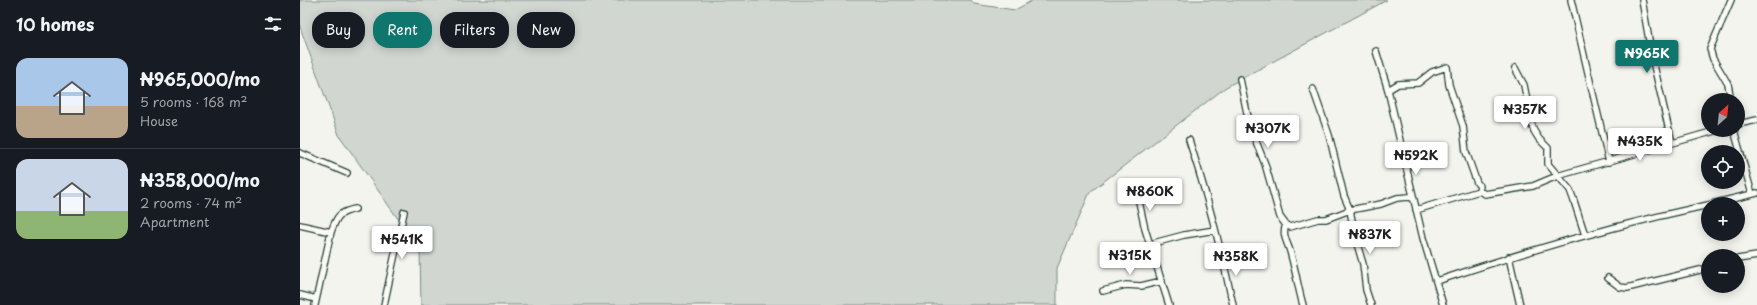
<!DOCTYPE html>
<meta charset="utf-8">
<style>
:root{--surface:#171b24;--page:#20242c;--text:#f1f3f6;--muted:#9ea1a6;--line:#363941;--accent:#0f766e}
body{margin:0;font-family:"Playpen Sans",sans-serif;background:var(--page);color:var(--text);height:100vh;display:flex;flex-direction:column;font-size:15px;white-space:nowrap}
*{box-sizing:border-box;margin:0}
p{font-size:13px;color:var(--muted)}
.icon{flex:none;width:22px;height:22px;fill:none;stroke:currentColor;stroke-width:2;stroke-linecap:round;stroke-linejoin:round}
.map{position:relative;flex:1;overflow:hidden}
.drawer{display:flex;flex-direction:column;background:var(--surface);width:300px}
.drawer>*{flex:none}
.top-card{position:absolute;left:12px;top:12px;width:380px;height:36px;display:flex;gap:8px}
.needle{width:26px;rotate:27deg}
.controls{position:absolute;left:1401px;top:93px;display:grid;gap:8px}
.controls a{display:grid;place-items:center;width:44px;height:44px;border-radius:50%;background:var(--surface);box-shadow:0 2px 10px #0003;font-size:20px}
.price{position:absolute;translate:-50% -34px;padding:0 9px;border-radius:4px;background:#fff;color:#222;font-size:13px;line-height:26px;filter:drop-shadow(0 1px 2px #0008)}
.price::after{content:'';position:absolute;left:50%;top:24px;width:12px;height:9px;margin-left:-6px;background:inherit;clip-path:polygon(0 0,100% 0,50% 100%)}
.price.active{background:var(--accent);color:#fff}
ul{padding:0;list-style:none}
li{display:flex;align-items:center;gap:12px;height:100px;padding:0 16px}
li+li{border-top:1px solid var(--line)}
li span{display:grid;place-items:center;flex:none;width:112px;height:80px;border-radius:12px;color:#555}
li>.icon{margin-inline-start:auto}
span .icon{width:48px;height:48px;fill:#fffc;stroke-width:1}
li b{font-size:17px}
h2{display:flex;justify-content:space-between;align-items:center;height:48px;padding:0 16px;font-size:17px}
.pill{padding:0 14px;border-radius:16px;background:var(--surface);box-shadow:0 2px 10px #0003;font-size:14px;line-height:36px}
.pill.active{background:var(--accent);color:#fff}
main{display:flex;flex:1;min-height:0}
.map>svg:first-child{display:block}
</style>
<main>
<section class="drawer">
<h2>10 homes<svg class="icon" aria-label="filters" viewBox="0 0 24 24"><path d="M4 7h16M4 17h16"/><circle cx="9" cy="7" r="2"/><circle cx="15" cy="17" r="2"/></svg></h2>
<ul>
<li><span style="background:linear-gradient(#a9c7e8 60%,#b9a48a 0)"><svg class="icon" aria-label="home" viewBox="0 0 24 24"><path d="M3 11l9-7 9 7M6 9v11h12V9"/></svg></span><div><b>₦965,000/mo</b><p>5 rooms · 168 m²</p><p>House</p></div></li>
<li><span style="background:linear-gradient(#c9d6e8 65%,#8fb573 0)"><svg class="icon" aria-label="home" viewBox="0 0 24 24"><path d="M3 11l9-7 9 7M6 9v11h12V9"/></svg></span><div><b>₦358,000/mo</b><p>2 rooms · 74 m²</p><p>Apartment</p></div></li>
</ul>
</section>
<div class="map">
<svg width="1457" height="305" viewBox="0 0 1457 305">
<rect width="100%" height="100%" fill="#f4f4ef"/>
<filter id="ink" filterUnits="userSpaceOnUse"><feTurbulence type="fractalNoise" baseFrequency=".025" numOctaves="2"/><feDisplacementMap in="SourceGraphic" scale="8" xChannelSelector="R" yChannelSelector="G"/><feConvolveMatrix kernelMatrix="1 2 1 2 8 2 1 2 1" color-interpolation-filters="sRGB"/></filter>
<g filter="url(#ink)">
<path fill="#d1d6d1" stroke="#788a82" d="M0,0h671l3,4 41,6 18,-10h354l-161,87 -136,105 -33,76v37h-636l-1,-55 -81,-115 -39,-108z"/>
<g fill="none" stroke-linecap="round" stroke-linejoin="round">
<defs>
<path id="street" d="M1271,0l38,162
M1342,0l10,57 20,86
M1431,0l-21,49 3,10 15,25 3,16
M1076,51l12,39 35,148 20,67
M1215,68l9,17 7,37 3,9 5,8 9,9v16l22,26 4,11 11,34
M940,79l7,34 8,26 10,25 15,53 6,8
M1013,89l16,46 15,61 6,14 5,27 8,27 3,26 5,15
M1088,90l10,-6 20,-1 14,-11 15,-5 2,18 14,41 3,26 11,31 3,3 -1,5
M1438,124l19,-4
M1434,130l18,64
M889,140c18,54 32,109 44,165
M0,153l47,20
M835,184l10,45 24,76
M1411,204l46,-11
M1116,210l63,-19 6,3 48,-8 24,-10 161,-46
M0,225l31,7 -16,73
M31,232c6,-16 7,-19 24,-23
M850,244l34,-9 31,-5
M1209,257l11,48
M1438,259l19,-3
M1308,278l12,9 7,1 81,-20
M1137,281c89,-30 179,-56 271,-76
M803,291l23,-6 15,1 21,-5
M0,295l16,4
M84,305l20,-93
M1003,305c-5,-17 -7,-33 -12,-50 -2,-11 -10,-19 -5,-30l4,2 28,-8h8l24,-9 31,-6 16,-6 12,-1 4,1"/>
</defs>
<use href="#street" stroke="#1f3d34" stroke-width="8"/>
<use href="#street" stroke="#fdfcf7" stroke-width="5.5"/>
</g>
</g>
</svg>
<div class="controls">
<a><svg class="needle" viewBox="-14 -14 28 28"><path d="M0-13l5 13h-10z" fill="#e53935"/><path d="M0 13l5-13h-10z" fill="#9ea1a6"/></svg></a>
<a><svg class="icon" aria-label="locate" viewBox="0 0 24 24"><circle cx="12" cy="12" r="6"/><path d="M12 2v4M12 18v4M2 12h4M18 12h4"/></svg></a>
<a>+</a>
<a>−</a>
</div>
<b class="price active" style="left:1347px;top:74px">₦965K</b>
<b class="price" style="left:1225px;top:130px">₦357K</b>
<b class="price" style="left:968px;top:149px">₦307K</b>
<b class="price" style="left:1340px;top:162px">₦435K</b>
<b class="price" style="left:1116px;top:176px">₦592K</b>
<b class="price" style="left:850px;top:212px">₦860K</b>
<b class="price" style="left:1070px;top:255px">₦837K</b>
<b class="price" style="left:102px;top:260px">₦541K</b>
<b class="price" style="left:830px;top:276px">₦315K</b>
<b class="price" style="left:936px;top:277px">₦358K</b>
<div class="top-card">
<a class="pill">Buy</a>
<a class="pill active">Rent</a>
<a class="pill">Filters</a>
<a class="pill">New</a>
</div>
</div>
</main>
